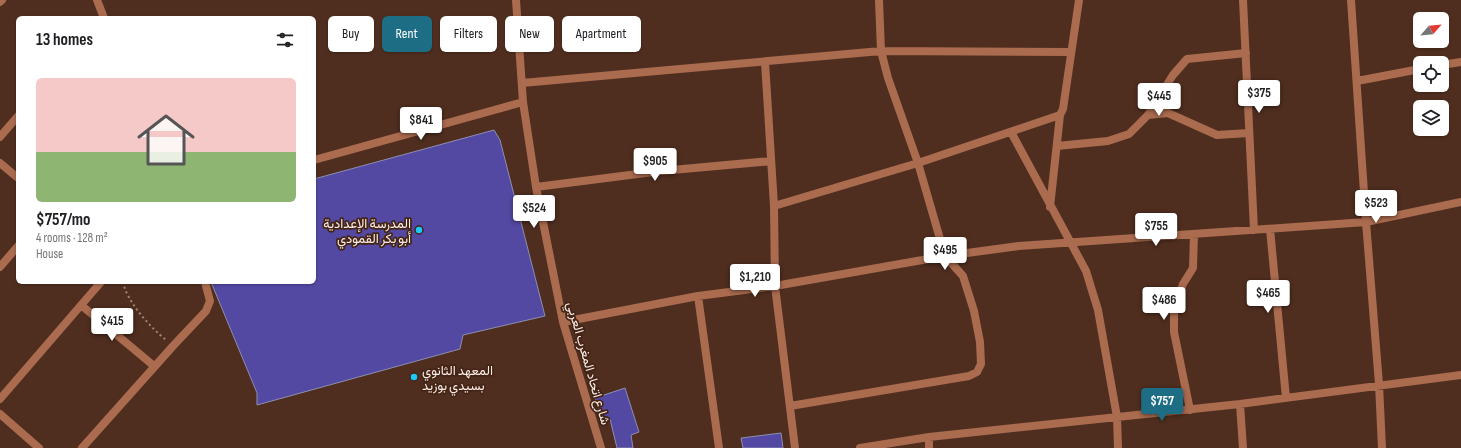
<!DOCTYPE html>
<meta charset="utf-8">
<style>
:root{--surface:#fff;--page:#f6f6f6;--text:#202124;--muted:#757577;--accent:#1d6d85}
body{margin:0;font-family:"Sofia Sans Condensed",Vazirmatn,sans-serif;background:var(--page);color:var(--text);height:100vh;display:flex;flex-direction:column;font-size:15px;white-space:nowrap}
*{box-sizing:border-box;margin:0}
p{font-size:13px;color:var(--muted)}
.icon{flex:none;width:22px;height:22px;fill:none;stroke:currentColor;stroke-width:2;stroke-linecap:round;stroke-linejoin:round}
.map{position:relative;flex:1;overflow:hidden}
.panel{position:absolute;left:16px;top:16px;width:300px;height:268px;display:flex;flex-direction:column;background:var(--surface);border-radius:6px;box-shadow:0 1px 3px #0004}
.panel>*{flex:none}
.hud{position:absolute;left:328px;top:16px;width:380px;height:36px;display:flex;gap:8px}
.needle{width:26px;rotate:63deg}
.buttons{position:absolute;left:1413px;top:12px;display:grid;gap:8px}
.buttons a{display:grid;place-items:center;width:36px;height:36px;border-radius:6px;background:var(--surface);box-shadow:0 1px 3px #0004;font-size:20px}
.price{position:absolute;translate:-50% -34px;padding:0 9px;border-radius:4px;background:#fff;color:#222;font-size:13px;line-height:26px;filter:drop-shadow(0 1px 2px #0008)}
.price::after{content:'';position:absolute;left:50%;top:24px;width:12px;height:9px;margin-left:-6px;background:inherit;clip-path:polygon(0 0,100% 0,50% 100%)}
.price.on{background:var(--accent);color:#fff}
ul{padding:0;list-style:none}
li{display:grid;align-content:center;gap:8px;height:212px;padding:0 20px}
li span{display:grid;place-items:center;height:124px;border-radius:6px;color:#555}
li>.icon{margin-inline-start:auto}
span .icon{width:72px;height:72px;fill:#fffc;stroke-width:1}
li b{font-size:17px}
h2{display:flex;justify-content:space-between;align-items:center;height:48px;padding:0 20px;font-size:17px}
.chip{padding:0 14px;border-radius:6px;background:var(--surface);box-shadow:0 1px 3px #0004;font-size:14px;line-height:36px}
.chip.on{background:var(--accent);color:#fff}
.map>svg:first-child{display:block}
</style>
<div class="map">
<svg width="1461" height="448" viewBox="0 0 1461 448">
<rect width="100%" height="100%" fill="#4f2e1f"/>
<path fill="#5348a2" stroke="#8e8eb3" d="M494,130l6,10 45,176 -82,19 -3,14 -203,56v-12l-46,-111h103v-103z
M625,388l14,44 -8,3 2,13h-16l-7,-29 -7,2 -8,-23z
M781,433l2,15h-40l-2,-10z"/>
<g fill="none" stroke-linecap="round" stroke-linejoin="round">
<path stroke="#9d857a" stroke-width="2" stroke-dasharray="2 3" stroke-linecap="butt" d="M123,282c4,20 27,45 43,58"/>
<path stroke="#aa6b4f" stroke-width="8" d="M97,0l7,18
M516,0l7,102 13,85 27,135 38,126
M1243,0l11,230
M1351,0l15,222 13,162 3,64
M0,2l2,-2
M765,62l9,144 1,80 20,162
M1442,65l19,-3
M1357,81l63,-12
M522,83l359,-32 190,1
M1148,115l20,-2 49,22 32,-2
M1011,132l75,139 12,39 19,107 1,31
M0,137l18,-21
M1057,146l51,-5 21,-7 19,-19 25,-40 14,-16 59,-6
M314,160l209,-58
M0,163l18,15
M536,187l125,-16 110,-10
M774,206l144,-43 142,-48
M1050,207l10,-92 3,-6 16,-109
M1270,229l16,169
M0,267l18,-21
M698,296l21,152
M81,305l73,61
M563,322l135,-26 77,-10 170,-30 74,-10 347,-24 95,-20
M0,399l101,-117
M1240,404l3,44
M790,406l179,-30 8,-4 4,-8 -1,-22 -6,-31 -11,-35 -18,-20 -27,-93 -30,-85 -7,-27 -2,-51
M1190,410l-16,-78v-22l9,-26 10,-16 1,-34
M0,414l39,34
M929,437v11
M82,448l91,-102 33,-35 4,-10 -5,-19
M860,448l69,-11 311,-33 221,-29"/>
</g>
<g fill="#1acafc" stroke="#442415" stroke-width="1.5">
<circle cx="419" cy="230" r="4"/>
<circle cx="414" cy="377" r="4"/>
</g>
<g text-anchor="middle" stroke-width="3.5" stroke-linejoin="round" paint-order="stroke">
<g font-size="13" fill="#fcefe9" stroke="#442415" text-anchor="end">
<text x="411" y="228">المدرسة الإعدادية<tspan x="411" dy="15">أبو بكر القمودي</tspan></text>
<text x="422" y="375" text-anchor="start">المعهد الثانوي<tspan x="422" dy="15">بسيدي بوزيد</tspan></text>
</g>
<g font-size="13" fill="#fcefe9" stroke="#442415">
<text transform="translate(589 363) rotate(74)" y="5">شارع اتحاد المغرب العربي</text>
</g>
</g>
</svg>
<div class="buttons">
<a><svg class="needle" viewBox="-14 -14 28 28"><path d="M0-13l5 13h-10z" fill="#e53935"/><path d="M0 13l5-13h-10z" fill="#757577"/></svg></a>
<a><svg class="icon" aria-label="locate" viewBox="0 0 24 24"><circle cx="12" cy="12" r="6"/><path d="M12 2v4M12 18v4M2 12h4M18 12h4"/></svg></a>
<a><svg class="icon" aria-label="layers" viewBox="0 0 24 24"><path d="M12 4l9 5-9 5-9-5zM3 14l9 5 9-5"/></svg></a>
</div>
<b class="price" style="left:1259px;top:114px">$375</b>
<b class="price" style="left:1159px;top:117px">$445</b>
<b class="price" style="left:421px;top:141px">$841</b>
<b class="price" style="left:655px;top:182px">$905</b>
<b class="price" style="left:1376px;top:224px">$523</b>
<b class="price" style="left:534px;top:229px">$524</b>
<b class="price" style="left:1156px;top:247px">$755</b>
<b class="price" style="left:945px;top:271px">$495</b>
<b class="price" style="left:755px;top:298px">$1,210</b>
<b class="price" style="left:1268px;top:314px">$465</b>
<b class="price" style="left:1164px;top:321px">$486</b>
<b class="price" style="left:112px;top:342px">$415</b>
<b class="price on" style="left:1162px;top:422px">$757</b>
<div class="hud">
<a class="chip">Buy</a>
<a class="chip on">Rent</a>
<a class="chip">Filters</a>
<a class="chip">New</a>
<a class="chip">Apartment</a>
</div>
<section class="panel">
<h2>13 homes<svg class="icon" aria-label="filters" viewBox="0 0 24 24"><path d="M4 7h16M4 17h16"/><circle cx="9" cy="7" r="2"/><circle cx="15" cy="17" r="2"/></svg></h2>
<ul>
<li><span style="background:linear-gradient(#f6c9c9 60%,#8fb573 0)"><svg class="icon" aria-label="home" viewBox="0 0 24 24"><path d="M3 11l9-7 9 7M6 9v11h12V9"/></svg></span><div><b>$757/mo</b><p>4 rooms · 128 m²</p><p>House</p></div></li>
</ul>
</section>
</div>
